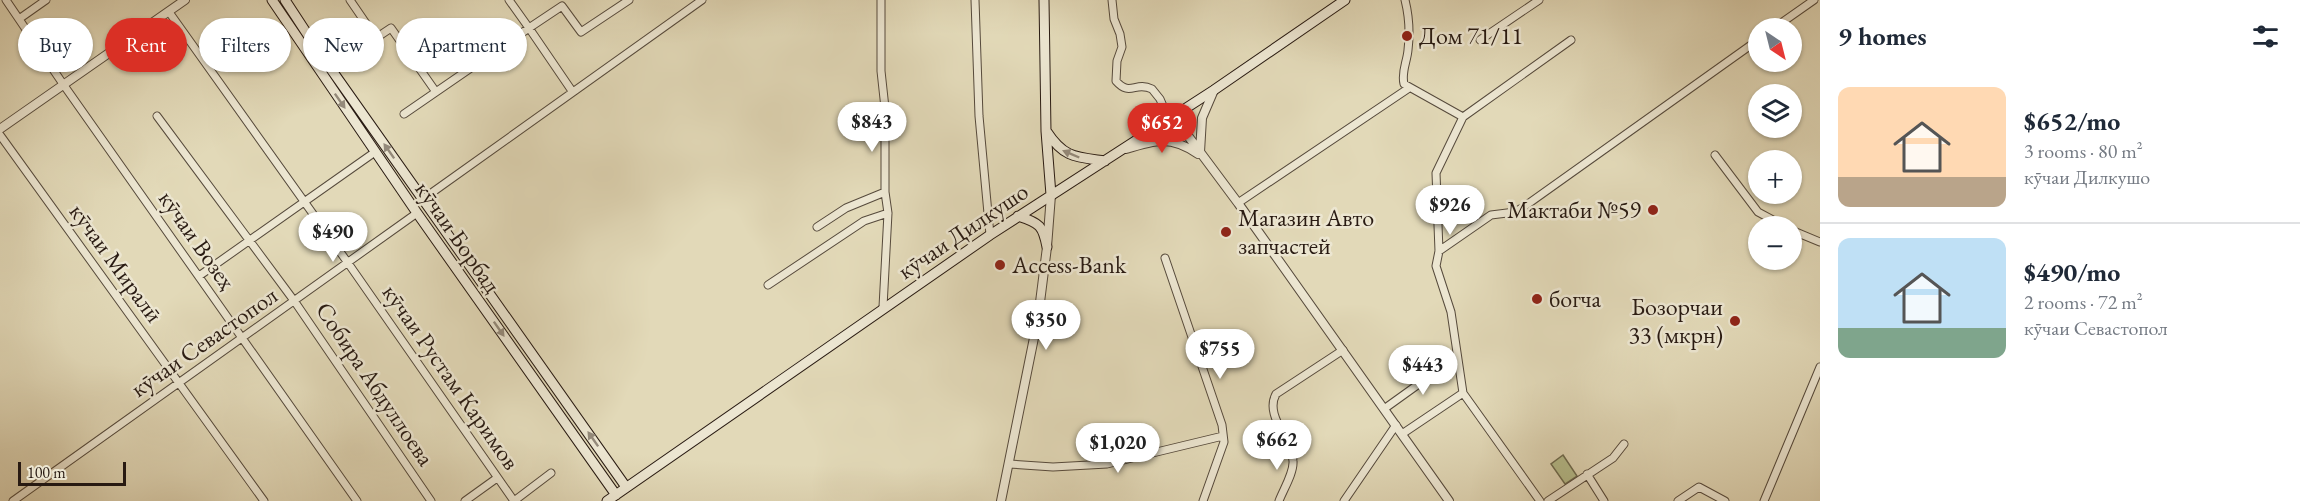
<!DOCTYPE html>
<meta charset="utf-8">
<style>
:root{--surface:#fff;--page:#f2f2f3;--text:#1f2937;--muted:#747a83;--line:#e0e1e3;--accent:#d93025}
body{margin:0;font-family:"EB Garamond",serif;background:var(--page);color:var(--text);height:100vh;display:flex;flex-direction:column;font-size:22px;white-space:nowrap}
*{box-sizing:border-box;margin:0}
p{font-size:20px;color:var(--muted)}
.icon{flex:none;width:33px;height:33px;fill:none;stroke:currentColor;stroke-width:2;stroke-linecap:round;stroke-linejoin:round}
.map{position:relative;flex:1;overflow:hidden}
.details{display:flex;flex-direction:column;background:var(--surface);width:480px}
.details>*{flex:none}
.guide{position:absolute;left:18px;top:18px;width:570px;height:54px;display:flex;gap:12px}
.needle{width:39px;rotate:145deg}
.controls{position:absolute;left:1748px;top:18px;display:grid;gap:12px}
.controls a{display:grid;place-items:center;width:54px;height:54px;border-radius:50%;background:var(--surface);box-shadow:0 2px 4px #0004;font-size:30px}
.scale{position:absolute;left:18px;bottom:15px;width:108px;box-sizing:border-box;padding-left:6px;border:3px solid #281a12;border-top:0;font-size:16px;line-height:21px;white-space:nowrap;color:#281a12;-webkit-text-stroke:4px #ece6d1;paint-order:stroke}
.price{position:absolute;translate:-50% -51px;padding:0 14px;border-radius:21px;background:#fff;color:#222;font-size:20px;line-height:39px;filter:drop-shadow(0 2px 3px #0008)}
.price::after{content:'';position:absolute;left:50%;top:36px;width:18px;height:14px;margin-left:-9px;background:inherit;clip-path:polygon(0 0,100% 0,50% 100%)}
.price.on{background:var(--accent);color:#fff}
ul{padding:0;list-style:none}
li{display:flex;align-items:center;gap:18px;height:150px;padding:0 18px}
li+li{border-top:2px solid var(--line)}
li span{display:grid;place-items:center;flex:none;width:168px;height:120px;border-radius:12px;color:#555}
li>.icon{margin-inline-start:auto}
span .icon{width:72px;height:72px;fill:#fffc;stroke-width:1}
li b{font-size:26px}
h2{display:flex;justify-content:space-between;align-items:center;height:72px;padding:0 18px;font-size:26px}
.pill{padding:0 21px;border-radius:27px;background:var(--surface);box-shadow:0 2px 4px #0004;font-size:21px;line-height:54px}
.pill.on{background:var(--accent);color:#fff}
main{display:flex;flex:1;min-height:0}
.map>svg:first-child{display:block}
</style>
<main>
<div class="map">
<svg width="1820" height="501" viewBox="0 0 1820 501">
<rect width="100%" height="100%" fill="#e2d9b8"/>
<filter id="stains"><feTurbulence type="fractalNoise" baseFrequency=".00333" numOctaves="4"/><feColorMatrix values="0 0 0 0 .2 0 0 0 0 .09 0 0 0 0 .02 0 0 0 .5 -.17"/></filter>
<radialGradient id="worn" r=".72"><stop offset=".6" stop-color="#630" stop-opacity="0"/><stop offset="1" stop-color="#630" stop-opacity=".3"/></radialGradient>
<path fill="#b6be8d" stroke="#6f6c50" stroke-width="1.5" d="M1563,455l14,21 -12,8 -14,-20z"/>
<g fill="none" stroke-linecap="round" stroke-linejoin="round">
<defs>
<path id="minor" d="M6,0l57,84 294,417
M350,0l26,38 15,-10 45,64
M509,0l20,28 33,-22 19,26 48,-32
M881,0v71l4,37v84l3,21 -5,94
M975,0l4,116 11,119
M1112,0l2,19 6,15 2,13 -5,14 -1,20c14,16 19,0 36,8l8,10 9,21
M1405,0c4,16 5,33 3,50 -1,12 -7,22 -4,34l59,33
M169,12l179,251 166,238
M19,19l27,-19
M1774,28l40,-28
M1480,40l59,-40
M404,114l125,-86 43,63
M157,116l138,186 136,199
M0,135l264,366
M1715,155l43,57 26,14
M423,199l279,-199
M1238,203l171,-115
M817,227l29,-19 39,-16
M1791,230l29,12
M1439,251l52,-36 24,-3 10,-6 233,-166
M1165,258l57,167 2,17 -21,59
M199,276l176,-124
M768,285l96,-64 24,-8
M1463,393l77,108
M1384,409l64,-46
M1402,434l61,-41 -12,-81 -15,-46 3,-15 -3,-78 27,-56 108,-77
M1009,464l44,3 54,-3 116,-28
M1587,474l17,27
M13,501l404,-288
M465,501l32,-23
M514,501l37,-28
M1279,501c4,-11 15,-28 14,-40 -1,-22 -29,-45 -17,-67l67,-44
M1344,501l52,-76
M1548,501l65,-43 11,-14
M1678,501l21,-14 26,14
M1764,501l56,-134"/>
<path id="tertiary" d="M1174,117l64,86 211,298
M0,129l185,-129
M1126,149c29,-9 45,-14 72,5
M1200,152l2,-34 12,-28
M1001,501l37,-183 9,-71 4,-52"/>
<path id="secondary" d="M272,0l145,213 199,282
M285,0l36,55 305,432
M1044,0l2,131 5,64
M1047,132c17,26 29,25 58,29
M1018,216c22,7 25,10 29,31
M607,501l383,-266 224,-145 131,-90"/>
</defs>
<use href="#minor" stroke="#564a3c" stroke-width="9"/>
<use href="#tertiary" stroke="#564a3c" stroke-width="10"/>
<use href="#secondary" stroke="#281a12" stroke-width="11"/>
<use href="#minor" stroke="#ece6d1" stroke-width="7"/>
<use href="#tertiary" stroke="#ece6d1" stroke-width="8"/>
<use href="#secondary" stroke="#ece6d1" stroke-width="9"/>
</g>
<defs><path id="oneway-solid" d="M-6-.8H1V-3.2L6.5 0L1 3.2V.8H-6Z" transform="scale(1.5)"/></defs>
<g fill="#948a7b">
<use href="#oneway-solid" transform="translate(340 101) rotate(55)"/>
<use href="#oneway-solid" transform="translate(389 151) rotate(-125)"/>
<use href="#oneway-solid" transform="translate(1071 154) rotate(-157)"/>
<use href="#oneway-solid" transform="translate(499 329) rotate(55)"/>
<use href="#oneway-solid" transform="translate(593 439) rotate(-125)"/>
</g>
<g fill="#8f2418" stroke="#ece6d1" stroke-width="2">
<circle cx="1407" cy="36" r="6"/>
<circle cx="1653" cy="210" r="6"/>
<circle cx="1226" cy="232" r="6"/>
<circle cx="1000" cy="265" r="6"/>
<circle cx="1537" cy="299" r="6"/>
<circle cx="1735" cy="321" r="6"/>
</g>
<g text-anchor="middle" stroke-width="5" stroke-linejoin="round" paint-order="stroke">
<g font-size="24" fill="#281a12" stroke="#ece6d1" text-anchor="start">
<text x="1419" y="44">Дом 71/11</text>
<text x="1641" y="218" text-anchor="end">Мактаби №59</text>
<text x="1238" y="226">Магазин Авто<tspan x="1238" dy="28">запчастей</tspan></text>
<text x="1012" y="273">Access-Bank</text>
<text x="1549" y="307">богча</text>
<text x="1723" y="315" text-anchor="end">Бозорчаи<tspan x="1723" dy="28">33 (мкрн)</tspan></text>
</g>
<g font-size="24" fill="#281a12" stroke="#ece6d1">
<text transform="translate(963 231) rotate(-34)" y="8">кӯчаи Дилкушо</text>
<text transform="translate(458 237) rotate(55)" y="8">кӯчаи Борбад</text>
<text transform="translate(197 240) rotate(55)" y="8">кӯчаи Возеҳ</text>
<text transform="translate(116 263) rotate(54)" y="8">кӯчаи Миралӣ</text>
<text transform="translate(204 342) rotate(-35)" y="8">кӯчаи Севастопол</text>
<text transform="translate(451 377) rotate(55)" y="8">кӯчаи Рустам Каримов</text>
<text transform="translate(375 384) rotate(56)" y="8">Собира Абдуллоева</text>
</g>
</g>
<rect width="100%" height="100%" filter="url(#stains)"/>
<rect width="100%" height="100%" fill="url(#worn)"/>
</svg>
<div class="controls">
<a><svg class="needle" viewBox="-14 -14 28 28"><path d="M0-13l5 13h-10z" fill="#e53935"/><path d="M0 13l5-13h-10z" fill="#747a83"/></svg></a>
<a><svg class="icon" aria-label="layers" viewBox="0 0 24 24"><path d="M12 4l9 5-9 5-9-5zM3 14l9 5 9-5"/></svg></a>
<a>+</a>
<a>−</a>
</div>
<div class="scale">100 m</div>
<b class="price" style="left:872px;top:153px">$843</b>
<b class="price on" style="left:1162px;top:154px">$652</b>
<b class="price" style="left:1450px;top:236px">$926</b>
<b class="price" style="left:333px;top:263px">$490</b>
<b class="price" style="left:1046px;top:351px">$350</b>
<b class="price" style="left:1220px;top:380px">$755</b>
<b class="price" style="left:1423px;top:396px">$443</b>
<b class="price" style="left:1277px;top:471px">$662</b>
<b class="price" style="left:1118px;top:474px">$1,020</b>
<div class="guide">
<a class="pill">Buy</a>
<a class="pill on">Rent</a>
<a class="pill">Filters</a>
<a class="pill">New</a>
<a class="pill">Apartment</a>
</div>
</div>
<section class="details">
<h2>9 homes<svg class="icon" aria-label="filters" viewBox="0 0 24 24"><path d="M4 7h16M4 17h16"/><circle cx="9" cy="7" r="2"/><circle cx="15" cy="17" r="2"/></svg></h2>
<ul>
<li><span style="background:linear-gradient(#ffd9b3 75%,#b9a48a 0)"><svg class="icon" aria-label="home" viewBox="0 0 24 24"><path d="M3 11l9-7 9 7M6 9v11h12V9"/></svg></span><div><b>$652/mo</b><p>3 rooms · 80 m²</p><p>кӯчаи Дилкушо</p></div></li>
<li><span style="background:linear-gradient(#bfe0f5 75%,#7fa58c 0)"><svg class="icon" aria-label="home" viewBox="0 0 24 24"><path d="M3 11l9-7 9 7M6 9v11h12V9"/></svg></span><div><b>$490/mo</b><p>2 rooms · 72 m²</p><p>кӯчаи Севастопол</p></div></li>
</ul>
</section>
</main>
